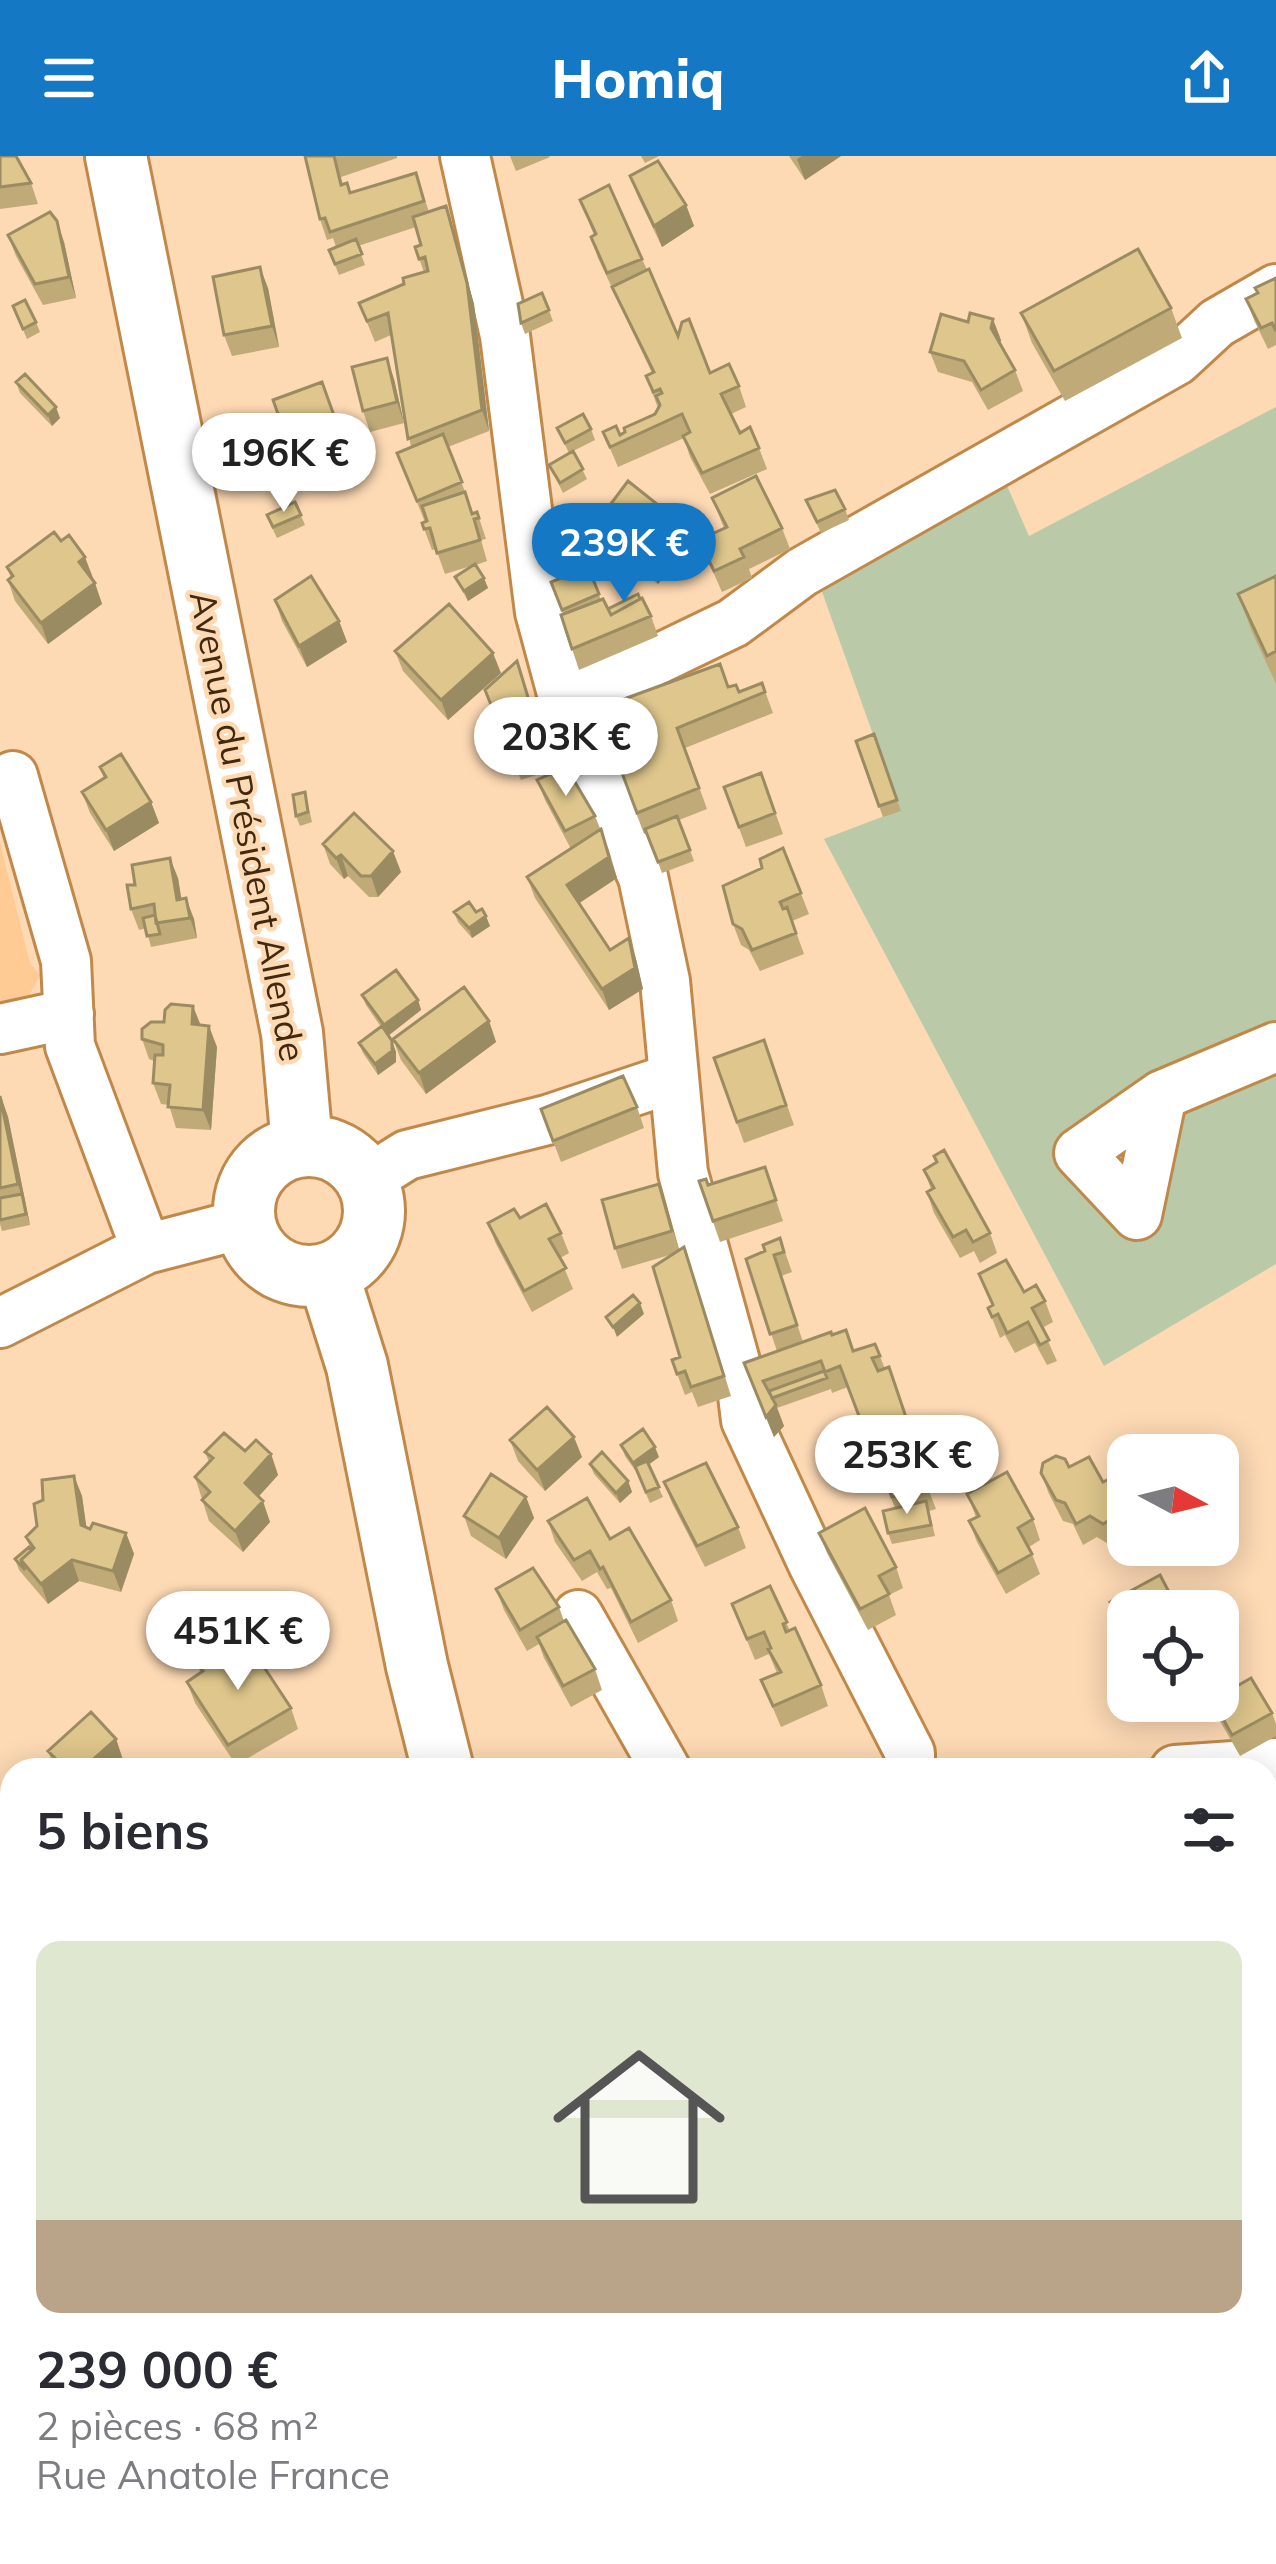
<!DOCTYPE html>
<html lang="fr">
<meta charset="utf-8">
<style>
:root{--surface:#fff;--page:#f2f2f3;--text:#2b2b33;--muted:#7c7c81;--accent:#1478c4}
body{margin:0;font-family:Mulish,sans-serif;background:var(--page);color:var(--text);height:100vh;display:flex;flex-direction:column;font-size:45px;white-space:nowrap}
*{box-sizing:border-box;margin:0}
p{font-size:39px;color:var(--muted)}
.icon{flex:none;width:66px;height:66px;fill:none;stroke:currentColor;stroke-width:2;stroke-linecap:round;stroke-linejoin:round}
.map{position:relative;flex:1;overflow:hidden}
.side{position:absolute;left:0px;top:1602px;width:1278px;height:807px;display:flex;flex-direction:column;background:var(--surface);border-radius:36px 36px 0 0;box-shadow:0 6px 30px #0003}
.side>*{flex:none}
.needle{width:78px;rotate:97deg}
.fabs{position:absolute;left:1107px;top:1278px;display:grid;gap:24px}
.fabs a{display:grid;place-items:center;width:132px;height:132px;border-radius:24px;background:var(--surface);box-shadow:0 6px 30px #0003;font-size:60px}
.price{position:absolute;translate:-50% -102px;padding:0 27px;border-radius:42px;background:#fff;color:#222;font-size:39px;line-height:78px;filter:drop-shadow(0 3px 6px #0008)}
.price::after{content:'';position:absolute;left:50%;top:72px;width:36px;height:27px;margin-left:-18px;background:inherit;clip-path:polygon(0 0,100% 0,50% 100%)}
.price.on{background:var(--accent);color:#fff}
ul{padding:0;list-style:none}
li{display:grid;align-content:center;gap:24px;height:636px;padding:0 36px}
li span{display:grid;place-items:center;height:372px;border-radius:24px;color:#555}
li>.icon{margin-inline-start:auto}
span .icon{width:216px;height:216px;fill:#fffc;stroke-width:1}
li b{font-size:51px}
h2{display:flex;justify-content:space-between;align-items:center;height:144px;padding:0 36px;font-size:51px}
header{display:flex;justify-content:space-between;align-items:center;height:156px;padding:0 36px;background:var(--accent);color:#fff;font-size:54px;font-weight:800}
.map>svg:first-child{display:block}
</style>
<header><svg class="icon" aria-label="menu" viewBox="0 0 24 24"><path d="M4 6h16M4 12h16M4 18h16"/></svg>Homiq<svg class="icon" aria-label="share" viewBox="0 0 24 24"><path d="M12 15V3M7 8l5-5 5 5M5 13v7h14v-7"/></svg></header>
<div class="map">
<svg width="1276" height="2408" viewBox="0 0 1276 2408">
<rect width="100%" height="100%" fill="#fdd9b4"/>
<path fill="#ffcb94" d="M0,687l30,120 10,12 -40,76z"/>
<path fill="#bacaa8" d="M1276,251v857l-172,102 -280,-527 76,-29 -84,-235 185,-103 28,64z"/>
<g fill="none" stroke-linecap="round" stroke-linejoin="round">
<defs>
<path id="minor" d="M465,0l40,180 35,276 27,100 76,165 22,104 18,192 59,214 4,33 68,146 96,187v17
M562,539l88,-32 83,-40 69,-51 375,-212 40,-37 59,-34
M13,620l53,185 4,85 76,203
M0,873l69,-15
M1162,939l-25,120 -58,-62 83,-58 114,-48
M367,1024l40,-25 140,-35 126,-42
M0,1167l146,-74 100,-26
M578,1459l88,155
M1175,1614l101,-7
M550,2400l1,-3
M315,2408l8,-11"/>
<path id="major" d="M116,0l176,877 10,112
M244 1055a65 65 0 1 1 130 0a65 65 0 1 1-130 0Z
M328,1118l29,92 60,300 26,104
M991,2397l13,11"/>
<path id="highway" d="M1266,1673l10,-1
M1266,1736l10,-1
M0,1880l12,-3
M0,1943l12,-4"/>
</defs>
<use href="#minor" stroke="#c08949" stroke-width="54"/>
<use href="#major" stroke="#c08949" stroke-width="66"/>
<use href="#highway" stroke="#c08949" stroke-width="72"/>
<use href="#minor" stroke="#fff" stroke-width="48"/>
<use href="#major" stroke="#fff" stroke-width="60"/>
<use href="#highway" stroke="#fff" stroke-width="66"/>
</g>
<path fill="#bfaa78" d="M0,0l31,27 7,21 -38,5z
M305,0h92v2l-56,19 2,8 7,7 66,-19 13,39 17,-6 28,98 15,127 -41,16 25,66 4,-1 9,27 -5,1 6,21 -11,4 12,23 -20,13 -13,-24 16,-11 -26,8 -9,-25 -4,1 -10,-27 3,-1 -28,-69 14,-6 -20,-112 -16,7 -16,-39 45,-19 20,-12 -9,-25 6,-2 -5,-18 -58,19 7,19 -26,10 -10,-25 7,-3 -3,-9 -6,2 -7,-21z
M510,0h39l1,1 -34,14z
M641,0h18l-14,7z
M789,0h52l-36,24z
M630,20l56,29 8,21 -32,21 -24,-50z
M580,44l62,59 36,77 32,37 29,13 7,21 -15,7 9,19 19,15 8,21 -57,25 -20,-37 -6,-19 -66,29 -15,-35 17,3 35,-21 3,-6 -12,-32 6,-3 -54,-115 -7,-21 3,-2z
M8,79l56,7 12,56 -33,7 -27,-49z
M1276,122v67l-8,4 -14,-29 -8,-21z
M268,132l11,59 -47,9 -8,-21z
M542,137l11,28 -28,13 -4,-11z
M13,150l23,16 4,10 -13,7z
M1171,152l11,30 -117,63 -33,-58 -11,-30z
M1001,184l-1,4 15,26 8,21 -35,19 -16,-28 -34,-10 -8,-20z
M394,223l10,44 -34,9 -7,-21z
M16,226l44,36 -8,8 -32,-33z
M322,226l28,77 -50,18 -27,-77z
M557,272l34,1 4,11 -22,11 14,28 -24,14 -14,-28 20,-12z
M712,342l70,30 8,21 -41,20 3,9 -30,14 -23,-52 25,-12z
M806,344l39,9 4,11 -28,13z
M295,346l10,23 -28,13 -6,-13z
M665,360l13,11 8,21 -28,36 -53,-42 -7,-21z
M7,411l86,11 9,26 -54,40 -33,-43 -7,-21 3,-2z
M588,411l13,33 7,9 43,7 7,20 -79,34 -18,-55 2,-1 -12,-32z
M1276,420v108l-24,-52 -14,-38z
M275,444l64,21 8,21 -40,25 -25,-46z
M395,495l106,22 -53,47 -45,-49z
M517,505l34,109 -30,10 -28,-69z
M762,527l11,30 -88,35 22,61 -28,11 15,41 -32,12 -15,-40 -3,1 -28,-75 -7,3 -18,-51 137,-24 11,5z
M874,578l27,77 -18,6 -27,-76z
M100,611l51,35 8,21 -45,28 -24,-38 -8,-21 22,-13z
M761,617l22,61 -37,13 -22,-60z
M537,624l58,36 14,34 8,28 -38,25 31,47 26,9 7,30 -34,21 -74,-112 -8,-21 44,-28 -26,-49z
M305,636l7,30 -12,4 -4,-10z
M323,688l78,28 -23,25h-9l-21,-21 -4,3 -14,-15z
M783,692l26,66 -17,7 12,33 -44,17 -11,-21 -8,-5 -8,-21 29,-56z
M178,722l3,21 13,20 3,19 -46,9 -5,-19 -7,2 -8,-21z
M454,756h22l14,14 -18,12 -14,-16z
M362,839l56,5 3,10 -33,25 8,17v10l-18,13 -15,-22 -4,-10 22,-16 -15,-22z
M489,865l7,21 -70,52 -25,-34 -8,-21z
M200,869l17,22 -6,83 -35,-2 -7,-23 -8,-1 -8,-21 1,-22 -5,-2 -7,-20z
M764,884l30,85 -50,18 -30,-85z
M0,940l8,21 22,108 -28,6 -2,-7z
M637,951l7,21 -83,34 -20,-53z
M765,1011l18,54 -63,21 -21,-61 9,4z
M924,1014l66,63 7,20 -17,10 -6,-12 -14,7 -26,-45 -7,-21 4,-3z
M659,1028l20,66 12,18 40,128 -33,11 -6,-15 -7,3 -13,-35 8,-3 -7,-103 -51,15 -7,-21z
M520,1062l41,15 8,20 -9,5 13,31 -41,23 -36,-68 -8,-21z
M780,1082l12,34 -11,4 22,66 29,-7 21,16 22,-7 10,25 4,-2 24,69 42,14 8,20 -23,9 3,7 -14,5 7,18 -7,2 6,25 -43,8 -4,-11 7,-25 -8,-21 -9,4 -6,-14 -8,-21 9,-3 -25,-66 -16,6 -1,-4 -54,19 7,18 -10,11 -30,-74 33,-12 -31,-92 19,-8z
M979,1118l66,27 8,21 -11,6 15,33 -10,4 -12,-22 -20,10 -10,-18 -5,3 -12,-30 4,-3z
M510,1284l72,17 -37,34 -27,-30z
M621,1289l38,12 -11,8 15,32 -13,6 -13,-30 -12,-17z
M245,1295l26,3 7,21 -20,22 12,25 -27,30 -34,-31 -14,-44 14,-15 -4,-10z
M590,1308l38,17 4,11 -12,11 -26,-29z
M1069,1311l34,15 25,-5v57l-18,11 -13,-8 -14,8 -10,-21 -10,-3 -14,-27 -8,-21z
M74,1320l8,20 4,31 40,6 8,21 -13,38 -42,-11 -31,23 -29,-34 -4,-11 15,-12 -4,-10 11,-11 6,-26z
M664,1326l74,45 8,21 -41,19 -33,-64z
M967,1338l66,25 7,21 -11,7 11,27 -34,20 -29,-52 -8,-21 7,-4z
M526,1341l8,21 -28,41 -35,-23 -7,-20z
M548,1365l62,18 61,61 7,21 -40,22 -27,-55 -4,1 -10,-17 -15,9 -27,-39z
M819,1377l77,34 7,21 -14,7 7,20 -28,15 -41,-77z
M770,1430l20,45 31,54 7,21 -47,21 -20,-47 16,-7 -8,-19 -14,6 -23,-56z
M496,1433l63,18 5,14 31,48 7,21 -31,17 -27,-49 -5,-14 -12,7 -23,-41z
M1110,1446l18,9v31l-10,-19z
M202,1516l89,36 7,21 -62,36 -41,-62 -8,-21z
M1213,1545l59,12 4,11v12l-36,20 -20,-35z
M116,1583l7,21 -11,10h-57l-7,-19z
M1266,1861l10,3v55l-10,-5z
M12,2211v54l-12,-14v-30z
M407,2397h81l-9,11h-58z"/>
<path fill="#9b8b62" d="M802,0h39l-36,24 -8,-21z
M686,49l8,21 -32,21 -8,-21z
M446,50l28,98 15,127 -7,-21z
M57,65l7,21 12,56 -7,-21z
M260,111l8,21 11,59 -7,-21z
M993,163l8,21 -3,9 -7,-21z
M387,202l7,21 10,44 -7,-21z
M56,251l4,11 -8,8 -4,-11z
M678,371l8,21 -28,36 -8,-21z
M85,401l8,21 -7,5 -7,-21z
M484,422l4,10 -20,13 -4,-10z
M95,427l7,21 -54,40 -7,-21z
M339,465l8,21 -40,25 -8,-21z
M493,497l8,20 -53,47 -7,-20z
M151,646l8,21 -45,28 -8,-21z
M601,673l16,49 -42,28 -8,-21z
M393,695l8,21 -23,25 -7,-21z
M341,699l7,21 -4,3 -8,-21z
M170,702l8,20 7,43 -8,-21z
M186,742l8,21 3,19 -7,-20z
M486,760l4,10 -18,12 -3,-10z
M629,782l7,21 7,30 -34,21 -7,-21z
M418,844l3,10 -33,26 -4,-11z
M193,850l8,20 -9,-2z
M489,865l7,21 -70,52 -7,-21z
M209,870l8,21 -6,83 -8,-20z
M392,885l4,11v10l-18,13 -3,-11z
M1,940l7,21 22,108 -12,-41z
M640,1147l4,11 -27,23 -4,-10z
M776,1249l8,21 -10,11 -8,-20z
M574,1281l8,20 -37,34 -8,-21z
M655,1291l4,10 -22,16 -4,-10z
M271,1298l7,21 -26,29 -7,-21z
M74,1320l8,20 7,49 -8,-20z
M628,1325l4,11 -12,11 -4,-10z
M526,1341l8,21 -28,41 -7,-21z
M263,1345l7,21 -27,30 -8,-21z
M126,1377l8,21 -13,38 -8,-21z
M72,1404l7,21 -31,23 -7,-20z
M116,1583l7,21 -11,10h-31z
M3,2142l8,21 -11,9v-27z
M1271,2316l5,15v10l-7,14 -3,-7v-23z
M464,2397h24l-9,11h-24z
M694,2397h20l-6,11h-21z"/>
<path fill="#dec68c" stroke="#9b8b62" stroke-width="3" d="M0,0h16l15,27 -31,4z
M305,0h29l7,29 6,-2 3,10 66,-20 8,28 -94,31 -5,-14 -5,1z
M658,5l28,44 -32,21 -24,-50z
M609,29l33,74 -35,14 -16,-36 5,-3 -16,-34z
M446,50l21,77 15,127 -74,29 -20,-126 -21,8 -8,-18 45,-19 -1,-6 25,-7 -3,-14 -6,2 -4,-12 6,-2 -8,-28z
M50,56l7,9 12,56 -34,7 -27,-49z
M356,83l6,15 -27,10 -6,-14z
M1138,93l33,59 -117,63 -33,-58z
M260,111l12,59 -48,9 -11,-58z
M649,113l29,67 4,-14 7,-3 21,54 19,-9 10,22 -18,8 19,39 10,-6 9,21 -57,25 -19,-37 7,-4 -8,-18 -72,33 -7,-15 13,-6 4,9 5,-3 -1,-4 31,-14 5,-9 -4,-9 6,-3 -2,-4 -7,3 -1,-3 -6,-13 8,-4 -42,-85z
M1276,122v53l-4,-8 -11,5 -15,-29 12,-6 -3,-5z
M542,137l7,17 -28,13 -3,-19z
M25,144l11,22 -13,7 -10,-23z
M970,157l23,6 -2,9 24,42 -34,20 -17,-29 -34,-9 11,-38 27,8z
M387,202l10,44 -34,9 -11,-44z
M25,218l31,33 -8,8 -32,-33z
M322,226l20,56 -49,18 -20,-56z
M583,258l8,15 -26,14 -8,-15z
M443,278l19,48 -45,19 -20,-48z
M573,295l10,18 -23,14 -11,-18z
M756,320l26,52 -42,21 4,8 -30,14 -15,-31 28,-13 -15,-29z
M628,325l34,27 -1,5 17,14 -28,36 -52,-42z
M835,334l10,19 -28,13 -11,-22z
M465,336l7,22 5,-2 2,6 -5,1 6,21 -43,13 -7,-25 -6,1 -2,-6 5,-2 -5,-15z
M295,346l6,13 -28,12 -6,-12z
M54,376l7,9 8,-6 16,22 -6,5 16,21 -54,40 -33,-43 5,-4 -6,-9z
M475,408l9,14 -20,13 -9,-14z
M588,411l11,27 -37,16 -11,-28z
M311,420l28,45 -40,25 -24,-46z
M1276,420v75l-9,5 -29,-62z
M638,438l2,5 -29,16 -3,-6z
M642,442l9,18 -79,33 -11,-34 42,-16 8,16z
M449,448l44,49 -52,47 -46,-49z
M517,505l27,89 -31,9 -28,-69z
M720,508l8,23 8,-2 3,7 23,-9 3,9 -88,36 22,60 -62,25 -28,-75 -8,3 -10,-30z
M874,578l23,66 -18,6 -23,-65z
M121,598l30,48 -45,28 -24,-38 24,-15 -6,-10z
M566,611l29,49 -30,15 -28,-51z
M761,617l14,40 -36,14 -15,-40z
M305,636l3,20 -12,4 -3,-21z
M354,657l39,38 -22,25h-10l-20,-21 -5,3 -13,-14z
M677,660l13,34 -32,12 -13,-33z
M601,673l8,28 -42,28 43,65 19,-12 6,30 -33,21 -75,-112z
M783,692l18,45 -21,9 3,7 4,-2 9,26 -44,17 -10,-21 -9,-5 -10,-38 39,-18 -2,-9z
M170,702l7,42 9,-2 4,20 -34,5 -2,-19 -23,5 -4,-24h8l-3,-20z
M469,746l7,10 6,-3 4,7 -17,12 -15,-16z
M155,759l5,19 -13,2 -4,-18z
M396,814l22,30 -34,25 -22,-30z
M464,831l25,34 -70,52 -26,-34z
M171,848l22,2 -1,18 17,2 -6,84 -35,-3 2,-22 -17,-2 2,-28h8v-10l-21,-6v-10l9,-7h13l1,-12z
M382,870l10,15v10l-17,13 -16,-21z
M764,884l22,65 -49,17 -23,-64z
M623,920l14,31 -84,34 -12,-32z
M0,940l18,88 -18,4z
M944,994l46,83 -17,9 -7,-12 -13,7 -26,-45 7,-4 -10,-18 13,-8 -3,-6z
M765,1011l11,33 -63,21 -14,-40 7,-2 2,6z
M659,1028l13,47 -57,17 -13,-48z
M22,1038l4,20 -26,6v-22z
M546,1048l15,29 -12,6 17,29 -42,23 -36,-68 26,-14 6,9z
M780,1082l4,14 -10,3 23,70 -27,9 -24,-75 19,-8 -2,-6z
M684,1091l40,129 -33,11 -6,-16 -8,3 -5,-14 8,-3 -27,-90z
M1006,1104l18,32 12,-7 9,16 -13,7 17,32 -9,5 -12,-23 -21,11 -9,-19 -6,3 -4,-9 5,-3 -14,-31z
M633,1139l7,8 -27,24 -7,-10z
M846,1174l7,21 22,-7 5,12 -8,2 6,13 11,-4 21,62 -11,4 2,8 43,-19 11,28 -23,9 3,6 -14,6 7,17 -36,9 -13,-30 -9,3 -6,-14 9,-3 -33,-87 -15,6 -4,-11 -58,20 13,24 -10,12 -22,-54 87,-31 1,3z
M824,1215l3,7 -55,20 -3,-7z
M547,1251l27,30 -37,33 -27,-30z
M643,1273l12,18 -22,16 -12,-18z
M224,1277l21,18 11,-11 15,14 -26,29 18,18 -28,30 -33,-31 8,-8 -15,-15 18,-19 -8,-6z
M602,1296l26,29 -12,12 -26,-29z
M1056,1300l9,3 4,8 20,-10 14,25 22,-11 3,6v32l-25,15 -13,-8 -14,8 -11,-21 -9,-3 -15,-27 2,-10z
M647,1305l12,26 -13,5 -11,-26z
M706,1307l32,64 -41,19 -33,-64z
M1007,1316l26,47 -15,9 14,26 -34,19 -29,-52 10,-5 -12,-22z
M491,1318l35,23 -27,41 -35,-22z
M74,1320l7,49 9,4 3,-6 33,10 -13,38 -41,-11 -31,24 -20,-24 13,-12 -8,-11 11,-11 -3,-22 9,-4 -1,-20z
M587,1342l23,41 19,-11 42,72 -40,22 -28,-55 -3,2 -10,-18 -16,9 -26,-39z
M926,1345l5,24 -43,8 -5,-22z
M865,1352l31,59 -17,9 10,18 -29,15 -41,-76z
M29,1391l3,3 -11,10 4,10 -10,-11z
M533,1412l26,39 -39,23 -24,-41z
M1160,1419l19,36h-51v24l-18,-33z
M770,1430l17,36 -4,2 3,8 9,-4 26,57 -48,21 -12,-26 20,-8 -13,-23 3,-1 -7,-16 -17,7 -15,-35z
M566,1464l29,49 -32,17 -26,-49z
M246,1484l45,68 -63,37 -41,-63 16,-11 -2,-2z
M1251,1522l21,35 -40,22 -19,-34h5v-4z
M91,1556l25,27 -35,31h-14l-19,-19z
M1267,1859l9,5v38l-10,-5z
M12,2211v43l-12,-15v-18z
M1266,2278l10,6v35l-5,-3 -5,9z
M132,2397h65l-1,3 14,8h-85z
M425,2397h39l-9,11h-16z
M644,2397h50l-7,11h-35l-11,-7z"/>
<g text-anchor="middle" stroke-width="9" stroke-linejoin="round" paint-order="stroke">
<g font-size="36" fill="#40290e" stroke="#fdd9b4">
<text transform="translate(248 670) rotate(79)" y="13">Avenue du Président Allende</text>
</g>
</g>
</svg>
<div class="fabs">
<a><svg class="needle" viewBox="-14 -14 28 28"><path d="M0-13l5 13h-10z" fill="#e53935"/><path d="M0 13l5-13h-10z" fill="#7c7c81"/></svg></a>
<a><svg class="icon" aria-label="locate" viewBox="0 0 24 24"><circle cx="12" cy="12" r="6"/><path d="M12 2v4M12 18v4M2 12h4M18 12h4"/></svg></a>
</div>
<b class="price" style="left:284px;top:359px">196K €</b>
<b class="price on" style="left:624px;top:449px">239K €</b>
<b class="price" style="left:566px;top:643px">203K €</b>
<b class="price" style="left:907px;top:1361px">253K €</b>
<b class="price" style="left:238px;top:1537px">451K €</b>
<section class="side">
<h2>5 biens<svg class="icon" aria-label="filters" viewBox="0 0 24 24"><path d="M4 7h16M4 17h16"/><circle cx="9" cy="7" r="2"/><circle cx="15" cy="17" r="2"/></svg></h2>
<ul>
<li><span style="background:linear-gradient(#dfe7d0 75%,#b9a48a 0)"><svg class="icon" aria-label="home" viewBox="0 0 24 24"><path d="M3 11l9-7 9 7M6 9v11h12V9"/></svg></span><div><b>239 000 €</b><p>2 pièces · 68 m²</p><p>Rue Anatole France</p></div></li>
</ul>
</section>
</div>
